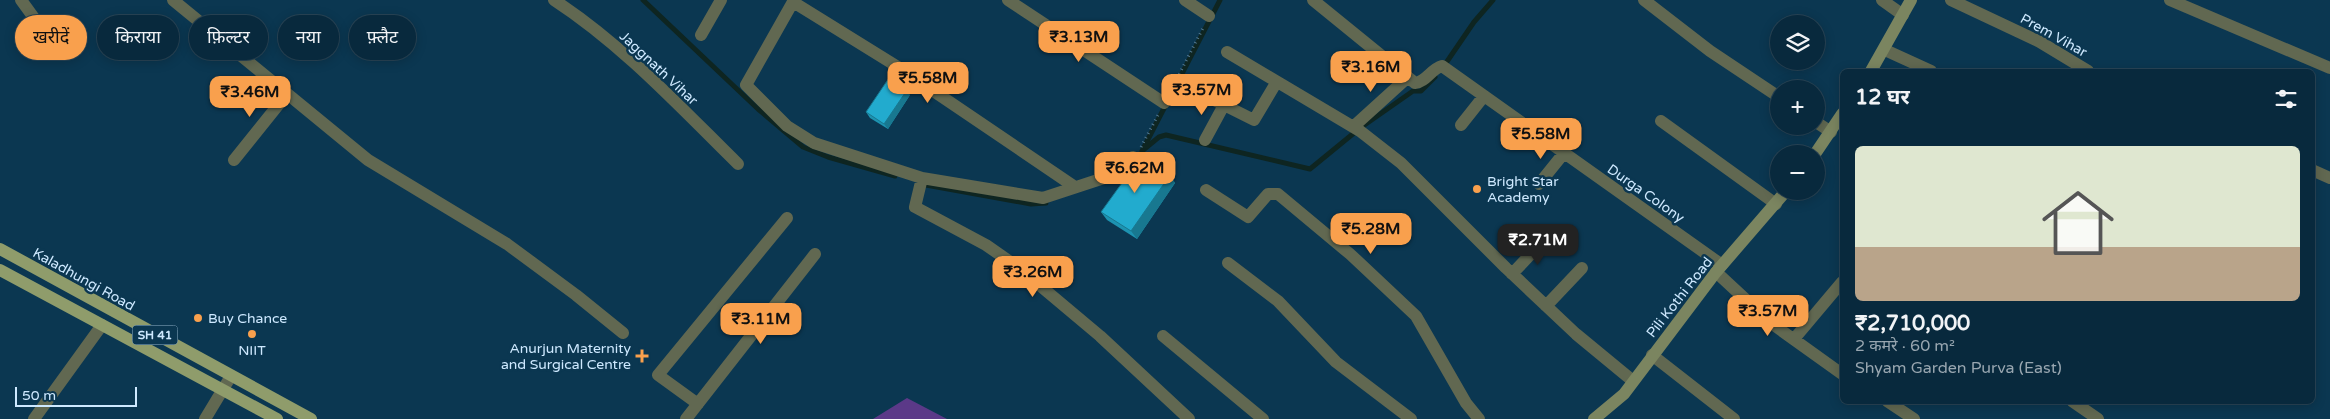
<!DOCTYPE html>
<html lang="hi">
<meta charset="utf-8">
<style>
:root{--surface:#08293d;--page:#163548;--text:#f1f3f6;--muted:#98a6b0;--line:#294557;--accent:#f9a04d}
body{margin:0;font-family:"Varela Round","Noto Sans Devanagari",sans-serif;background:var(--page);color:var(--text);height:100vh;display:flex;flex-direction:column;font-size:19px;white-space:nowrap}
*{box-sizing:border-box;margin:0}
p{font-size:16px;color:var(--muted)}
.icon{flex:none;width:28px;height:28px;fill:none;stroke:currentColor;stroke-width:2;stroke-linecap:round;stroke-linejoin:round}
.map{position:relative;flex:1;overflow:hidden}
.side{position:absolute;left:1840px;top:69px;width:475px;height:335px;display:flex;flex-direction:column;background:var(--surface);border-radius:8px;box-shadow:0 2px 12px #0003,0 0 0 1px var(--line)}
.side>*{flex:none}
.banner{position:absolute;left:15px;top:15px;width:475px;height:45px;display:flex;gap:10px}
.fabs{position:absolute;left:1770px;top:15px;display:grid;gap:10px}
.fabs a{display:grid;place-items:center;width:55px;height:55px;border-radius:50%;background:var(--surface);box-shadow:0 2px 12px #0003,0 0 0 1px var(--line);font-size:25px}
.scale{position:absolute;left:15px;bottom:12px;width:122px;box-sizing:border-box;padding-left:5px;border:2px solid #cee9ff;border-top:0;font-size:14px;line-height:18px;white-space:nowrap;color:#cee9ff;-webkit-text-stroke:4px #0b3751;paint-order:stroke}
.price{position:absolute;translate:-50% -42px;padding:0 11px;border-radius:10px;background:var(--accent);color:#111;font-size:16px;line-height:32px;filter:drop-shadow(0 1px 2px #0008)}
.price::after{content:'';position:absolute;left:50%;top:30px;width:15px;height:11px;margin-left:-8px;background:inherit;clip-path:polygon(0 0,100% 0,50% 100%)}
.price.selected{background:#222;color:#fff}
ul{padding:0;list-style:none}
li{display:grid;align-content:center;gap:10px;height:265px;padding:0 15px}
li span{display:grid;place-items:center;height:155px;border-radius:8px;color:#555}
li>.icon{margin-inline-start:auto}
span .icon{width:90px;height:90px;fill:#fffc;stroke-width:1}
li b{font-size:21px}
h2{display:flex;justify-content:space-between;align-items:center;height:60px;padding:0 15px;font-size:21px}
.tag{padding:0 18px;border-radius:22px;background:var(--surface);box-shadow:0 2px 12px #0003,0 0 0 1px var(--line);font-size:18px;line-height:45px}
.tag.selected{background:var(--accent);color:#111}
.map>svg:first-child{display:block}
</style>
<div class="map">
<svg width="2330" height="419" viewBox="0 0 2330 419">
<rect width="100%" height="100%" fill="#0b3751"/>
<path fill="#5b3988" d="M907,398l40,21h-74z"/>
<g fill="none" stroke-linecap="round" stroke-linejoin="round">
<path stroke="#0e2521" stroke-width="5" d="M643,0l115,109 45,38 25,10 67,19
M1446,63l28,-41 19,-22
M1363,126l50,-35h8l14,-14
M1143,149l77,-149
M1142,151l17,-14 7,-2 144,34 44,-36
M926,185l105,19 15,-1"/>
<path stroke="#537991" stroke-width="3" stroke-dasharray="1 4" stroke-linecap="butt" d="M1170,92l33,-64
M1141,147l17,-32"/>
<path stroke="#616851" stroke-width="12" d="M21,0l40,55
M173,0l195,160 139,84 69,51 47,38
M554,0c69,45 126,107 184,164
M794,0l-48,85 41,41 27,17 108,35 121,20 67,-22 23,-19
M1008,0l156,103
M1185,0l24,16
M1313,0l102,83c11,-1 16,-14 27,-17l280,199
M1644,0l66,51 69,46
M1882,0l21,15
M1951,0l89,42 48,29
M2170,0l160,68
M793,2l105,65 177,120
M701,35l20,-35
M1885,50l46,21
M1227,52l133,79 41,32 105,105 70,66 57,47
M1204,95l50,25 22,-37
M1661,121l115,83
M1816,122l15,10
M1461,125l23,-29
M1353,127l54,-49
M1205,140l19,-35
M234,160l53,-66
M2312,170l18,8
M922,178l-7,29 71,38 33,23 81,68 89,83
M1539,184l25,-31
M1206,190l42,27 20,-23h10l72,60 66,62 50,87 13,16
M1228,263l50,38 58,61 75,57
M1716,272l55,51 71,51
M1512,274l32,-34
M1546,306l36,-38
M1163,336l100,83
M1794,339l48,-57
M1652,355l82,64
M1887,401l27,18
M2072,401l26,18
M698,404l-40,-29 129,-157
M34,419l68,-94
M205,419l26,-43
M686,419l129,-165"/>
<path stroke="#7b8560" stroke-width="12" d="M1871,71l40,-71
M1815,154l27,-40
M1594,419l30,-25 92,-122 70,-81"/>
<path stroke="#8f9c6b" stroke-width="12" d="M0,249l311,170
M0,270l277,149"/>
</g>
<path fill="#1d93b1" d="M910,95l-22,34 -18,-11 -4,-6z
M1170,175l5,8 -38,56 -30,-19 -6,-8z"/>
<path fill="#187890" d="M907,90l3,5 -22,34 -4,-5z
M1170,175l5,8 -38,56 -6,-8z"/>
<path fill="#22abce" stroke="#187890" d="M889,78l18,12 -23,34 -18,-12z
M1140,158l30,17 -39,56 -30,-19z"/>
<g fill="#f9a04d" stroke="#0b3751" stroke-width="2">
<circle cx="1477" cy="189" r="5"/>
<circle cx="198" cy="318" r="5"/>
<circle cx="252" cy="334" r="5"/>
<path d="M639.5 348.5h5v5h5v5h-5v5h-5v-5h-5v-5h5z"/>
</g>
<g text-anchor="middle" stroke-width="5" stroke-linejoin="round" paint-order="stroke">
<rect fill="#0b3751" stroke="#94b4cb" stroke-width="1" x="132.5" y="325.5" width="45" height="19" rx="4"/>
<g font-size="12" font-weight="bold" fill="#cee9ff">
<text x="155" y="339">SH 41</text>
</g>
<g font-size="14" fill="#cee9ff" stroke="#0b3751">
<text transform="translate(2054 35) rotate(29)" y="5">Prem Vihar</text>
<text transform="translate(659 68) rotate(43)" y="5">Jaggnath Vihar</text>
<text transform="translate(1646 193) rotate(35)" y="5">Durga Colony</text>
<text transform="translate(84 279) rotate(29)" y="5">Kaladhungi Road</text>
<text transform="translate(1679 297) rotate(-52)" y="5">Pili Kothi Road</text>
</g>
<g font-size="14" fill="#cee9ff" stroke="#0b3751" text-anchor="start">
<text x="1487" y="186">Bright Star<tspan x="1487" dy="16">Academy</tspan></text>
<text x="208" y="323">Buy Chance</text>
<text x="631" y="353" text-anchor="end">Anurjun Maternity<tspan x="631" dy="16">and Surgical Centre</tspan></text>
<text x="252" y="355" text-anchor="middle">NIIT</text>
</g>
</g>
</svg>
<div class="fabs">
<a><svg class="icon" aria-label="layers" viewBox="0 0 24 24"><path d="M12 4l9 5-9 5-9-5zM3 14l9 5 9-5"/></svg></a>
<a>+</a>
<a>−</a>
</div>
<div class="scale">50 m</div>
<b class="price" style="left:1079px;top:63px">₹3.13M</b>
<b class="price" style="left:1371px;top:93px">₹3.16M</b>
<b class="price" style="left:928px;top:104px">₹5.58M</b>
<b class="price" style="left:1202px;top:116px">₹3.57M</b>
<b class="price" style="left:250px;top:118px">₹3.46M</b>
<b class="price" style="left:1541px;top:160px">₹5.58M</b>
<b class="price" style="left:1135px;top:194px">₹6.62M</b>
<b class="price" style="left:1371px;top:255px">₹5.28M</b>
<b class="price selected" style="left:1538px;top:266px">₹2.71M</b>
<b class="price" style="left:1033px;top:298px">₹3.26M</b>
<b class="price" style="left:1768px;top:337px">₹3.57M</b>
<b class="price" style="left:761px;top:345px">₹3.11M</b>
<div class="banner">
<a class="tag selected">खरीदें</a>
<a class="tag">किराया</a>
<a class="tag">फ़िल्टर</a>
<a class="tag">नया</a>
<a class="tag">फ़्लैट</a>
</div>
<section class="side">
<h2>12 घर<svg class="icon" aria-label="filters" viewBox="0 0 24 24"><path d="M4 7h16M4 17h16"/><circle cx="9" cy="7" r="2"/><circle cx="15" cy="17" r="2"/></svg></h2>
<ul>
<li><span style="background:linear-gradient(#dfe7d0 65%,#b9a48a 0)"><svg class="icon" aria-label="home" viewBox="0 0 24 24"><path d="M3 11l9-7 9 7M6 9v11h12V9"/></svg></span><div><b>₹2,710,000</b><p>2 कमरे · 60 m²</p><p>Shyam Garden Purva (East)</p></div></li>
</ul>
</section>
</div>
